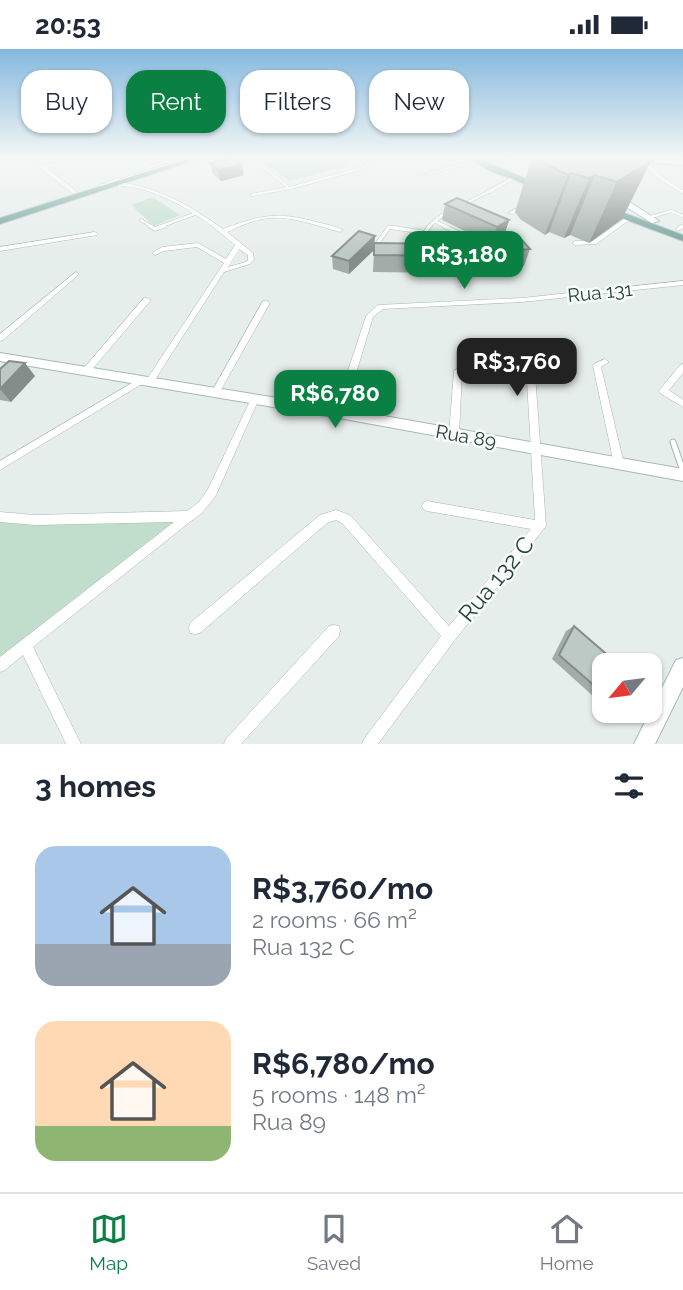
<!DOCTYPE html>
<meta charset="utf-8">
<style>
:root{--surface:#fff;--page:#f6f6f7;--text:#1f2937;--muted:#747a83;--line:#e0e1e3;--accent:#0b8043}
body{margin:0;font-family:Raleway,sans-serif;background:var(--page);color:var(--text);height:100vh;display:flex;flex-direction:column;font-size:26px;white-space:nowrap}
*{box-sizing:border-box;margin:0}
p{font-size:23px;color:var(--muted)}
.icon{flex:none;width:38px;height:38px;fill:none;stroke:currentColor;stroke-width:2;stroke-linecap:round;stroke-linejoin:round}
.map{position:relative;height:695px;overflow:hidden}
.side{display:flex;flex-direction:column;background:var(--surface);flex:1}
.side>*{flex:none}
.guide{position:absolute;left:21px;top:21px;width:642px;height:63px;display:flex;gap:14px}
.needle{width:46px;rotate:241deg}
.tools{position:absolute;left:592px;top:604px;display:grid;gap:14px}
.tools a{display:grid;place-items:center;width:70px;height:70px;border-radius:14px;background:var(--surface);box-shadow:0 2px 5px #0004;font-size:35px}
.price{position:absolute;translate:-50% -60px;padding:0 16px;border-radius:14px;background:var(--accent);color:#fff;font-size:23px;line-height:46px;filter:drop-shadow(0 2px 4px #0008)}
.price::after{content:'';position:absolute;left:50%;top:42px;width:21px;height:16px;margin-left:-10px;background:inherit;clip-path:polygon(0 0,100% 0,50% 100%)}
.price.current{background:#222;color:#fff}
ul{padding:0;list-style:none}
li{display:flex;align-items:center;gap:21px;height:175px;padding:0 35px}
li span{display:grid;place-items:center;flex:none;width:196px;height:140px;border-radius:21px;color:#555}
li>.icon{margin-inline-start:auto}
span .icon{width:84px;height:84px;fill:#fffc;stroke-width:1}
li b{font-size:30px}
h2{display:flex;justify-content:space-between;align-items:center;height:84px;padding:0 35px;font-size:30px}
.tag{padding:0 24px;border-radius:21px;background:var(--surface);box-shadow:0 2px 5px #0004;font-size:24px;line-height:63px}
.tag.current{background:var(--accent);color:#fff}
.status{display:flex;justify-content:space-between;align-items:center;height:49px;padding:0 35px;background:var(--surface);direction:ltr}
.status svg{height:19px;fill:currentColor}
.dock{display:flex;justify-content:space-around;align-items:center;height:98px;border-top:2px solid var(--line);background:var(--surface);font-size:19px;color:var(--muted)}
.dock a{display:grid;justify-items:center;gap:4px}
.dock .current{color:var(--accent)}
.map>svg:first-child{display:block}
</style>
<div class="status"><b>20:53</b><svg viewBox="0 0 49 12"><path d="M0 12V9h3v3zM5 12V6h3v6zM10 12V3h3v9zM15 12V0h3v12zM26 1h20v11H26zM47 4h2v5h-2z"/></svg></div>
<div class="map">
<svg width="683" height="695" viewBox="0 0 683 695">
<rect width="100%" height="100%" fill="#e6eeec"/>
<path fill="#c1decc" d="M288,108h49l13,8 -61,16 -25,-18z
M153,148l27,18 -26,11 -23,-21z
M183,470l-183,138v-136z"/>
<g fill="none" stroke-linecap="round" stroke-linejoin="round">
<defs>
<path id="lane-far2" d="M260,115l27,22
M147,119l35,-11
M118,132l74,-24
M101,137l18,-7
M252,146l42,-8 72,-20 2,-3 -6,-7
M464,155l24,-12
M648,169l23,-7 12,5
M141,171l11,7
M434,172l13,6
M159,178l35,-13
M428,178l18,-15"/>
<path id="lane-far1" d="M150,177l5,3 9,-3
M444,177l36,17
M678,180l5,-3
M380,198l-3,-3 12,-17 33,5
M412,199l18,-22"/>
<path id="lane" d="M673,393l10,29"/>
<path id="street" d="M33,108h4l3,6 4,3 33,-9h6l-36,11 29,23v2h-4l-36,-28z
M640,109h4l16,17 23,15v4l-27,-17 -16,-17z
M476,111l2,1v1l-52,13 -2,-1z
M514,127l4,1 -28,16 -5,-1z
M118,133c40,5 73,24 105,47 37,-14 55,-18 93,-7 9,2 19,4 27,8l-3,2c-23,-6 -47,-16 -71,-14 -15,2 -29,8 -42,14l26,21 1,7 -4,4 -26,8 -71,111h-6l-1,-2 1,-2 77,-116 -27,-16 -33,4 -9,4 -3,-2 10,-6 36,-4 28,16 9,-14c-26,-23 -57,-45 -91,-55 -9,-3 -18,-3 -28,-5l-1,-1zM239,200l9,6v5l-2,2 -18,5z
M526,154l3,2 -1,1 -15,8 -5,-1z
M627,168l5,1 -36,26 -21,1 -3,-2 3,-2h18z
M95,183l3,2 -1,1 -97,16v-4z
M76,223l3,2 -1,1 -75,65 -3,1v-7z
M683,232v4l-161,17 -139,7 -10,8 -29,96 -2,2h-6l-2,-2 32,-97 12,-11 144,-7z
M144,249h3l4,2 -61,72h-6l-1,-2 1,-2z
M263,252h3l4,2 -52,92h-6l-1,-2z
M529,294l4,3 13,180 -92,115 -76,103h-16l2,-5 77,-103 -99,-113 -6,-3 -9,3 -127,110 -5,1 -5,-1 -1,-5 1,-5 130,-108 16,-5 14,5 99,111 82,-97 -104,-18 -4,-2 -1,-3 1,-3 4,-2 108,19 -10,-174z
M605,310l4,3 -8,5 23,97 -1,3 -4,1 -4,-1 -1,-3 -21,-98 1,-2z
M469,311l4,3 -11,9 -3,62 -2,3 -3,1 -3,-1 -2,-3 5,-63z
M683,315v9l-14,17 14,10v7l-23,-14 -1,-2 21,-26z
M142,328l3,1 1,2 -1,2 -145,88v-9z
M254,349l3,1 1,2 -42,94c-7,10 -15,20 -25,26l-158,126 48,97h-15l-43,-89 -18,15 -5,2v-15l174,-135 -139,3 -35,-3v-10l35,3 152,-4 12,-9 9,-13 42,-88 1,-2z
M334,576l5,1 1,5 -1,5 -98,108h-17l2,-5 103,-113z"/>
<path id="secondary" d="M613,108l70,4v4l-67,-6z
M613,146h6l40,26 -7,2 -39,-24z
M0,304l339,55 344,61v12l-344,-63 -339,-57z
M683,609v29l-28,57h-21l42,-84z"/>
<path id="primary" d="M193,108h11l-204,67v-6z
M466,108h8l72,30 -7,2 -49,-18z
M605,159h6l72,27v6l-78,-29z"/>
</defs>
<use href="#lane-far2" stroke="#a9b6b4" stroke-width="3.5"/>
<use href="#lane-far1" stroke="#a9b6b4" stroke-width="4.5"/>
<use href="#lane" stroke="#a9b6b4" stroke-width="7"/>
<use href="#street" stroke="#a9b6b4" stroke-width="1"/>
<use href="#secondary" stroke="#a5b9b5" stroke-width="2"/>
<use href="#primary" stroke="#c2cac8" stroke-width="2"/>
<use href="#lane-far2" stroke="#fff" stroke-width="2.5"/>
<use href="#lane-far1" stroke="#fff" stroke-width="3.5"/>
<use href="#lane" stroke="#fff" stroke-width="5"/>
<use href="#street" fill="#fff" fill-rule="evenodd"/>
<use href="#secondary" fill="#fff" fill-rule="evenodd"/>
<use href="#primary" fill="#6ea19a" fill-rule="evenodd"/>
</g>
<path fill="#a2ada9" d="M532,108h105l-15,62 -33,24 -19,-8 -6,3 -15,-6 -4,3 -25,-16 -5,-7z
M210,114l34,12 -23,6 -8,-7z
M445,155l64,16 -5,16 -5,3 31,10 -6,17 -64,6 -8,-12 4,-17 30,-2 -44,-21z
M375,194l78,13 -4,17 -76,-1 1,-22 -25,24 -16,-5 -1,-13z
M0,320l35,7 -24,26 -11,-2z
M574,577l30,39v41l-52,-47 14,-28z
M609,662h30l-5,10 -11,2z"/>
<path fill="#848d8a" d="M651,112l-29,58 -33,24 28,-61z
M242,115l2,11 -23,6 -3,-11z
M571,124l-22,59 -4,3 23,-60z
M595,126l-25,60 -6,3 25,-60z
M509,171l-5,16 -12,7 5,-16z
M375,187l-1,13v-6v7l-25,24v-13z
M25,314l10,13 -24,26 -11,-13z"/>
<path fill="#bcc9c5" stroke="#848d8a" stroke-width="2" d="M535,108h102l14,4 -34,21 -22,-7 -6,3 -18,-5 -3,2 -29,-14z
M234,109l8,6 -24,6 -8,-7z
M457,149l52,22 -12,7 -52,-23z
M359,182l16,5 -26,25 -17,-5z
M520,189l10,11 -66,6 -8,-12z
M374,194l76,1 3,12 -79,-1z
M9,312l16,2 -25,26v-20z
M574,577l45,39h-15v29l-45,-39z
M622,662h17l-5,10z"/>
<linearGradient id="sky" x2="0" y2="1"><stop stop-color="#85b8de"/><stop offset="0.53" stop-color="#f4f7f6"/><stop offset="1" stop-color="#f4f7f6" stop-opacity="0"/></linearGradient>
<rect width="683" height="205" fill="url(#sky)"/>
<g text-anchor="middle" stroke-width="5" stroke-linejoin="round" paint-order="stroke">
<g font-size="19" fill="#26403c" stroke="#f7fbf9">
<text transform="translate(600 243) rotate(-6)" y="7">Rua 131</text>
<text transform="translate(466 387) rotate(10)" y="7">Rua 89</text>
</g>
<g font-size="23" fill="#26403c" stroke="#f7fbf9">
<text transform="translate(496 530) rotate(-50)" y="8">Rua 132 C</text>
</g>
</g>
</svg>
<div class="tools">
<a><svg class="needle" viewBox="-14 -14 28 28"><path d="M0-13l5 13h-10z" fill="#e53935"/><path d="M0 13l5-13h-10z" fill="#747a83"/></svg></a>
</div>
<b class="price" style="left:464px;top:242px">R$3,180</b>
<b class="price current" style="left:517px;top:349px">R$3,760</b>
<b class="price" style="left:335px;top:381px">R$6,780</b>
<div class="guide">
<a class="tag">Buy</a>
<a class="tag current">Rent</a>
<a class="tag">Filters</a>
<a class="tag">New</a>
</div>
</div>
<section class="side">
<h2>3 homes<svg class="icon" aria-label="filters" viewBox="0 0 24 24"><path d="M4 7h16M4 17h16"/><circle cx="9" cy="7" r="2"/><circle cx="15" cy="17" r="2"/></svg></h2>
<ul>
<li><span style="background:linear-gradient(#a9c7e8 70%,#9aa5b1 0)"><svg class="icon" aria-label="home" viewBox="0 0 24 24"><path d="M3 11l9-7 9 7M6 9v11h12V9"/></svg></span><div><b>R$3,760/mo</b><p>2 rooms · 66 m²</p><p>Rua 132 C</p></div></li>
<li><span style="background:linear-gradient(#ffd9b3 75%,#8fb573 0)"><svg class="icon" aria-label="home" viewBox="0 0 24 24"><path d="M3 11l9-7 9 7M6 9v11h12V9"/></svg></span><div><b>R$6,780/mo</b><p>5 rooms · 148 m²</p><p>Rua 89</p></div></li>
</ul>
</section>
<nav class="dock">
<a class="current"><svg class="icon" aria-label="map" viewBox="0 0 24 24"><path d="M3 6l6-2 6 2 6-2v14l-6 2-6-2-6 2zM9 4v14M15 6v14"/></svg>Map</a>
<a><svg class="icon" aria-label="saved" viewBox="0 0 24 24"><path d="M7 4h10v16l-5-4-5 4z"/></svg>Saved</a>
<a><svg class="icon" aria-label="home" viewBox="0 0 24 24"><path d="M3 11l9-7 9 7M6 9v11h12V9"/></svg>Home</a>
</nav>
